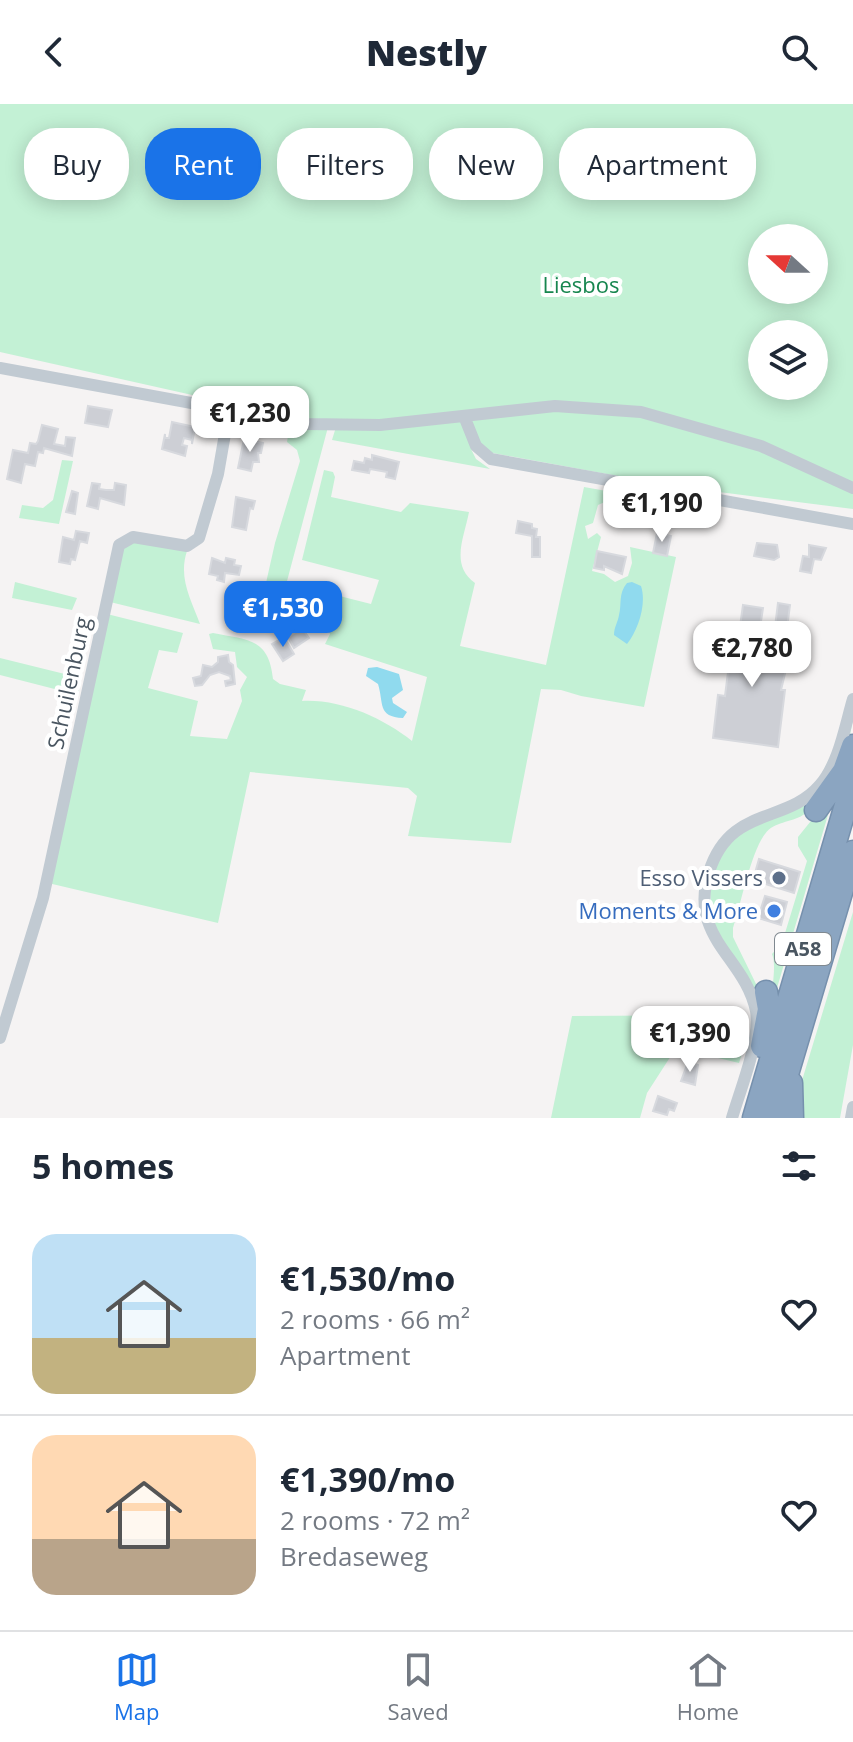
<!DOCTYPE html>
<meta charset="utf-8">
<style>
:root{--surface:#fff;--page:#f6f6f7;--text:#1f2937;--muted:#747a83;--line:#e0e1e3;--accent:#1a73e8}
body{margin:0;font-family:"Open Sans",sans-serif;background:var(--page);color:var(--text);height:100vh;display:flex;flex-direction:column;font-size:30px;white-space:nowrap}
*{box-sizing:border-box;margin:0}
p{font-size:26px;color:var(--muted)}
.icon{flex:none;width:44px;height:44px;fill:none;stroke:currentColor;stroke-width:2;stroke-linecap:round;stroke-linejoin:round}
.map{position:relative;height:1014px;overflow:hidden}
.side{display:flex;flex-direction:column;background:var(--surface);flex:1}
.side>*{flex:none}
.banner{position:absolute;left:24px;top:24px;width:806px;height:72px;display:flex;gap:16px}
.needle{width:52px;rotate:291deg}
.fabs{position:absolute;left:748px;top:120px;display:grid;gap:16px}
.fabs a{display:grid;place-items:center;width:80px;height:80px;border-radius:50%;background:var(--surface);box-shadow:0 4px 20px #0003;font-size:40px}
.price{position:absolute;translate:-50% -68px;padding:0 18px;border-radius:16px;background:#fff;color:#222;font-size:26px;line-height:52px;filter:drop-shadow(0 2px 4px #0008)}
.price::after{content:'';position:absolute;left:50%;top:48px;width:24px;height:18px;margin-left:-12px;background:inherit;clip-path:polygon(0 0,100% 0,50% 100%)}
.price.current{background:var(--accent);color:#fff}
ul{padding:0;list-style:none}
li{display:flex;align-items:center;gap:24px;height:200px;padding:0 32px}
li+li{border-top:2px solid var(--line)}
li span{display:grid;place-items:center;flex:none;width:224px;height:160px;border-radius:24px;color:#555}
li>.icon{margin-inline-start:auto}
span .icon{width:96px;height:96px;fill:#fffc;stroke-width:1}
li b{font-size:34px}
h2{display:flex;justify-content:space-between;align-items:center;height:96px;padding:0 32px;font-size:34px}
.chip{padding:0 28px;border-radius:32px;background:var(--surface);box-shadow:0 4px 20px #0003;font-size:28px;line-height:72px}
.chip.current{background:var(--accent);color:#fff}
header{display:flex;justify-content:space-between;align-items:center;height:104px;padding:0 32px;background:var(--surface);font-size:36px;font-weight:800}
.menu{display:flex;justify-content:space-around;align-items:center;height:112px;border-top:2px solid var(--line);background:var(--surface);font-size:22px;color:var(--muted)}
.menu a{display:grid;justify-items:center;gap:4px}
.menu .current{color:var(--accent)}
.map>svg:first-child{display:block}
</style>
<header><svg class="icon" aria-label="back" viewBox="0 0 24 24"><path d="M15 5l-7 7 7 7"/></svg>Nestly<svg class="icon" aria-label="search" viewBox="0 0 24 24"><circle cx="10" cy="10" r="6"/><path d="M15 15l6 6"/></svg></header>
<div class="map">
<svg width="853" height="1014" viewBox="0 0 853 1014">
<rect width="100%" height="100%" fill="#f5f3f3"/>
<path fill="#c3f1d5" fill-rule="evenodd" d="M0,0h853v405l-181,-23 -201,-37 5,10 14,10 -158,-29 4,-13 -336,-75zM762,134h52v52h-52zM762,230h52v52h-52z
M230,312l98,11 -50,188 -21,15 -22,-5 1,-13 25,-7 14,-62 25,-82 -3,-11 -10,-8 2,-12z
M62,356l11,1 -14,63 -40,-6 3,-13 21,3 10,-8z
M324,366l9,2 2,5 -4,20 70,15 9,-9 59,9c-5,26 -19,53 6,71l-15,63 86,19 38,-178 28,5 -5,9 -9,4 -5,18 -8,3 3,13 9,-6 4,4 -9,34 12,3 11,8 13,-6 4,-13 -2,-16 46,10 -32,150 -63,-11 -20,-6 -20,-1 -30,154 -103,-7 9,-40 -9,-8 -158,-16 -32,151 -170,-40 59,-269 76,19 -6,20 -18,-3 -11,38 50,13 -8,35 37,3 15,-38 -2,-11 7,-13 -10,-10 -2,-15 -22,-3 -4,-15 4,-1c35,7 56,5 60,46l7,5 26,6 -4,11c39,-2 81,17 110,40l15,-64 -102,-33 5,-10 -14,-32 -23,-5 3,-12 75,19 8,-24 -77,-20z
M127,437l60,10c-9,27 4,48 13,73l-90,-22 11,-52z
M15,478l62,16 -5,12 -60,-12z
M0,554l81,20 -3,17 -78,-20z
M853,608c0,31 -23,87 -50,103 -12,8 -29,6 -38,19 -14,18 -24,70 -32,94v9l26,53 1,9 -47,-72 -4,-47 21,-41 79,-40z
M835,687l-63,214c-1,-16 5,-40 0,-51l10,-11 25,-82 -9,-15v-9z
M853,808v133l-13,73h-40l-3,-21z
M745,911l2,22 -8,26 -63,-15 -29,45 -7,25h-89l21,-102z"/>
<path fill="#90daee" d="M632,478l9,4c6,18 -3,44 -14,58l-13,-9c0,-8 4,-13 5,-20 3,-11 -1,-21 8,-32z
M377,563l22,7 4,16 -11,8 1,5 14,9 -4,6c-26,-1 -19,-15 -25,-34l-12,-8 2,-8z"/>
<path fill="#cdcfd5" stroke="#d7d9de" stroke-width="2" d="M88,302l24,4 -4,17 -23,-4z
M172,318l23,5 -3,17v-4l-8,-2 -2,7 5,1 -2,10 -23,-7 3,-15v4h4z
M42,321l16,4 -4,15 11,2 1,-9 9,1 -3,18 -28,-8 -1,5 -5,-1 -3,14 -10,-2 -4,19 -14,-4 6,-29 15,3 2,-10 6,1 2,-3z
M244,335l19,4 -2,10h-3l1,9h-6l-2,9 -13,-3z
M372,351l27,7 -4,17 -9,-2 1,-5 -17,-3 -1,4 -17,-3 2,-9 10,2 1,-5 7,2z
M92,379l8,1 -1,5 7,1h8l1,-7 11,2 -2,20 -24,-7 -2,11 -11,-3z
M72,387l6,2 -3,21 -9,-2z
M236,393l19,4 -2,8 -3,-1 -4,22 -14,-3z
M518,417l14,3v4l5,1 -1,8h4v20h-8v-21l-16,-3z
M76,427l13,2 -2,10 -7,-2 -5,19 -4,-1 -1,5 -11,-2 4,-25 11,3z
M657,429l14,3 -4,20 -14,-3z
M757,439l20,2 2,12 -5,3 -20,-4z
M809,441l17,3 -5,12 -7,-1 -3,14 -11,-2 3,-15 6,1z
M597,447l29,6 -4,17 -18,-8v4l-10,-2z
M212,454l13,5 1,-5 9,2 -1,5 7,1 -2,9 -14,-2 -1,9 -7,-2 1,-4 -9,-2z
M778,499l12,2 -4,31 -12,-1z
M743,501l20,3 -6,40 33,5 -9,37h4l-7,57 -65,-9 5,-43 7,1 6,-48h6z
M302,524l7,10 -15,10 -6,-11z
M284,533l10,17 -11,7 -11,-17z
M228,551l1,7 4,3 2,19 -9,2 -1,-5 6,-1 -1,-4 -11,-4 -9,3 -8,10 -7,1 -2,-8 8,-2 2,-11 9,2 6,-5v-5z
M759,755l41,13 -6,21 -41,-13z
M765,792l22,6 -6,23 -23,-7z
M688,958l10,3 -3,20 -14,-4z
M658,992l19,7 -3,8 -5,-2 -2,6 -14,-4z"/>
<g fill="none" stroke-linecap="round" stroke-linejoin="round">
<defs>
<path id="motorway" d="M816,706l28,-39 9,-25
M762,942l7,-37 -3,-17
M791,979l1,35
M754,1014l99,-337
M774,1014l79,-266"/>
</defs>
<use href="#motorway" stroke="#7690ad" stroke-width="25"/>
<path stroke="#c1cad2" stroke-width="12" d="M0,264l306,56 74,1 175,-19 86,6 120,34 92,42
M464,312l12,30 15,13 362,65
M0,934l43,-140 76,-353 14,-8 54,9 12,-8 19,-64 11,-63
M732,1014c8,-28 29,-79 24,-107 -11,-54 -68,-73 -47,-139 21,-67 77,-47 111,-87 19,-22 25,-59 33,-86
M851,1014l2,-11"/>
<use href="#motorway" stroke="#8ba5c1" stroke-width="22"/>
</g>
<circle fill="#5c6f8a" stroke="#fff" stroke-width="3" cx="779" cy="774" r="8"/>
<circle fill="#3f7fe0" stroke="#fff" stroke-width="3" cx="774" cy="807" r="8"/>
<g text-anchor="middle" stroke-width="8" stroke-linejoin="round" paint-order="stroke">
<rect fill="#fff" stroke="#808990" stroke-width="2" x="775" y="829" width="56" height="32" rx="6"/>
<g font-size="20" font-weight="bold" fill="#4a5661">
<text x="803" y="852">A58</text>
</g>
<g font-size="22" fill="#17864f" stroke="#fff">
<text x="581" y="189">Liesbos</text>
</g>
<g font-size="22" fill="#4a5661" stroke="#fff">
<text transform="translate(69 579) rotate(-78)" y="8">Schuilenburg</text>
</g>
<g font-size="22" fill="#4e5e75" stroke="#fff" text-anchor="end">
<text x="763" y="782">Esso Vissers</text>
</g>
<g font-size="22" fill="#366cbe" stroke="#fff" text-anchor="end">
<text x="758" y="815">Moments &amp; More</text>
</g>
</g>
</svg>
<div class="fabs">
<a><svg class="needle" viewBox="-14 -14 28 28"><path d="M0-13l5 13h-10z" fill="#e53935"/><path d="M0 13l5-13h-10z" fill="#747a83"/></svg></a>
<a><svg class="icon" aria-label="layers" viewBox="0 0 24 24"><path d="M12 4l9 5-9 5-9-5zM3 14l9 5 9-5"/></svg></a>
</div>
<b class="price" style="left:250px;top:350px">€1,230</b>
<b class="price" style="left:662px;top:440px">€1,190</b>
<b class="price current" style="left:283px;top:545px">€1,530</b>
<b class="price" style="left:752px;top:585px">€2,780</b>
<b class="price" style="left:690px;top:970px">€1,390</b>
<div class="banner">
<a class="chip">Buy</a>
<a class="chip current">Rent</a>
<a class="chip">Filters</a>
<a class="chip">New</a>
<a class="chip">Apartment</a>
</div>
</div>
<section class="side">
<h2>5 homes<svg class="icon" aria-label="filters" viewBox="0 0 24 24"><path d="M4 7h16M4 17h16"/><circle cx="9" cy="7" r="2"/><circle cx="15" cy="17" r="2"/></svg></h2>
<ul>
<li><span style="background:linear-gradient(#bfe0f5 65%,#c2b280 0)"><svg class="icon" aria-label="home" viewBox="0 0 24 24"><path d="M3 11l9-7 9 7M6 9v11h12V9"/></svg></span><div><b>€1,530/mo</b><p>2 rooms · 66 m²</p><p>Apartment</p></div><svg class="icon" aria-label="heart" viewBox="0 0 24 24"><path d="M12 20l-8-8c-3-5 5-10 8-4 3-6 11-1 8 4z"/></svg></li>
<li><span style="background:linear-gradient(#ffd9b3 65%,#b9a48a 0)"><svg class="icon" aria-label="home" viewBox="0 0 24 24"><path d="M3 11l9-7 9 7M6 9v11h12V9"/></svg></span><div><b>€1,390/mo</b><p>2 rooms · 72 m²</p><p>Bredaseweg</p></div><svg class="icon" aria-label="heart" viewBox="0 0 24 24"><path d="M12 20l-8-8c-3-5 5-10 8-4 3-6 11-1 8 4z"/></svg></li>
</ul>
</section>
<nav class="menu">
<a class="current"><svg class="icon" aria-label="map" viewBox="0 0 24 24"><path d="M3 6l6-2 6 2 6-2v14l-6 2-6-2-6 2zM9 4v14M15 6v14"/></svg>Map</a>
<a><svg class="icon" aria-label="saved" viewBox="0 0 24 24"><path d="M7 4h10v16l-5-4-5 4z"/></svg>Saved</a>
<a><svg class="icon" aria-label="home" viewBox="0 0 24 24"><path d="M3 11l9-7 9 7M6 9v11h12V9"/></svg>Home</a>
</nav>
